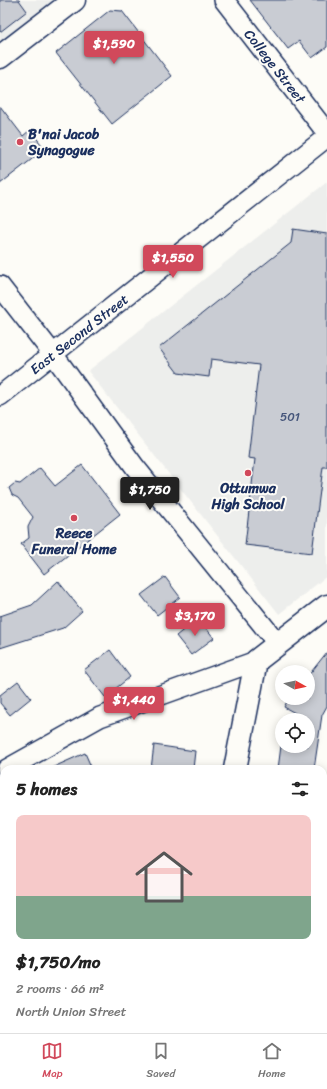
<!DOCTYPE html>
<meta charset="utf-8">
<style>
:root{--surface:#fff;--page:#f6f6f6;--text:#222;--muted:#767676;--line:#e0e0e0;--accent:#d1495b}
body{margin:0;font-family:Sriracha,sans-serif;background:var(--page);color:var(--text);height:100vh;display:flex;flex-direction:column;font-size:15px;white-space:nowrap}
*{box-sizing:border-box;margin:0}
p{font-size:13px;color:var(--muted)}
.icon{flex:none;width:22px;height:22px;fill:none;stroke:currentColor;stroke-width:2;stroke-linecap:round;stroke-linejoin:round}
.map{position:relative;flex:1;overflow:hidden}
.details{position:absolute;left:0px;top:765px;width:327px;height:268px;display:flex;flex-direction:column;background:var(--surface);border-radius:12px 12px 0 0;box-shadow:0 2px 10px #0003}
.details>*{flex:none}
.needle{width:26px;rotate:98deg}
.fabs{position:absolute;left:275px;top:665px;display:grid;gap:8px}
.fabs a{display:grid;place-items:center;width:40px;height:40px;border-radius:50%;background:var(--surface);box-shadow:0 2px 10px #0003;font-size:20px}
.price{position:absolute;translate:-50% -34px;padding:0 9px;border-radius:4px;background:var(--accent);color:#fff;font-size:13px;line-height:26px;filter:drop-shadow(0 1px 2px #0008)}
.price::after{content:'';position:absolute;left:50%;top:24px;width:12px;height:9px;margin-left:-6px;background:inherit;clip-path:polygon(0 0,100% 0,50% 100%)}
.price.current{background:#222;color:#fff}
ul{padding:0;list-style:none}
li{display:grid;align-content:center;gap:8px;height:212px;padding:0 16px}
li span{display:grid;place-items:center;height:124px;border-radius:8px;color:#555}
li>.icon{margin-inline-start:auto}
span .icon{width:72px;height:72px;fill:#fffc;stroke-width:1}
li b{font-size:17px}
h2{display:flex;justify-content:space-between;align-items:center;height:48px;padding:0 16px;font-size:17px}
.tabs{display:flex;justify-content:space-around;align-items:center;height:56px;border-top:1px solid var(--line);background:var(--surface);font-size:11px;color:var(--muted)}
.tabs a{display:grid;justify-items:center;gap:2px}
.tabs .current{color:var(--accent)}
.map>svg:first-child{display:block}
</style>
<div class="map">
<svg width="327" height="1033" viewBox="0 0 327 1033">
<rect width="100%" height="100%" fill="#fdfcf7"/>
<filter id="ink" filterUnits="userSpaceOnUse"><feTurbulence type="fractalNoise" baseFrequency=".025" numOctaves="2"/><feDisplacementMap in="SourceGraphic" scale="8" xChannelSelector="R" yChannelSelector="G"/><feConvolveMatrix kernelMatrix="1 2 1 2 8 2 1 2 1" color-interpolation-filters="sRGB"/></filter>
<g filter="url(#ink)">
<path fill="#edeeec" d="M0,0h74l-74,57z
M327,182v394l-48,38 -191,-243z"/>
<path fill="#c9ccd3" stroke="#1b2f5e" d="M0,0h19l8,11 -27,21z
M250,0h77v47l-15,11 -13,-17 -11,8z
M110,10l12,1 50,65 -60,48 -56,-71z
M0,106l23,30 7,-6 15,19 -45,35z
M293,229l34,5v233h-4l-11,86 -67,-8 10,-86 -7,-1 11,-93 -48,-6 -2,18 -31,-4 -19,-25 132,-105z
M82,465l38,49 -76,60 -23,-30 8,-6 -1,-11 5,-10 -15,-19 -6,-3 -3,-7 6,-5 5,1 20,-16 15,18z
M165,577l15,20 -23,18 -16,-20z
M58,581l24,30 -19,17 -63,20v-32l32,-11z
M198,618l16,20 -23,17 -15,-19z
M110,650l20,27 -25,20 -21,-27z
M327,652v54l-5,9 -8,54h-36l3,-23h27v-26l-24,-13 5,-9h19v-22z
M18,681l13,17 -21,17 -10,-12v-8z
M154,745l41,6 -2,18h-42z
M85,753l7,16h-43z"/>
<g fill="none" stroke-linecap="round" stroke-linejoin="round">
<defs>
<path id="minor" d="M224,0l103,133
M0,286l53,68 82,113 143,177
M0,396l327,-259
M7,769l93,-52 156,-56
M323,867l4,1
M0,962l4,1
M323,1008l4,1"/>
<path id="major" d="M0,57l74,-57
M235,769l21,-108 71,-55
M198,1033v-4"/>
</defs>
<use href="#minor" stroke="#1b2f5e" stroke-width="22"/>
<use href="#major" stroke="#1b2f5e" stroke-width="25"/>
<use href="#minor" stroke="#fdfcf7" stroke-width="19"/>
<use href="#major" stroke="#fdfcf7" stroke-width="22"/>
</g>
</g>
<g fill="#d1495b" stroke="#fdfcf7" stroke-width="1.5">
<circle cx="20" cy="142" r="4"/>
<circle cx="248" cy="473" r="4"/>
<circle cx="74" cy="518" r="4"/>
</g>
<g text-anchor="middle" stroke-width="4" stroke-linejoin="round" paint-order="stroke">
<g font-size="12" fill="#46567b">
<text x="290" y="421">501</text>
</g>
<g font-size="14" fill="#1b2f5e" stroke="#fdfcf7">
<text transform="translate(275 66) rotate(52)" y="5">College Street</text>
<text transform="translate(79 334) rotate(-38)" y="5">East Second Street</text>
</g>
<g font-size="14" font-weight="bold" fill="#1b2f5e" stroke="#fdfcf7">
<text x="28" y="139" text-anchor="start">B'nai Jacob<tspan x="28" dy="16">Synagogue</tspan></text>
<text x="248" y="493">Ottumwa<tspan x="248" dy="16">High School</tspan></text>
<text x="74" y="538">Reece<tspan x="74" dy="16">Funeral Home</tspan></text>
</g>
</g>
</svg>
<div class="fabs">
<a><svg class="needle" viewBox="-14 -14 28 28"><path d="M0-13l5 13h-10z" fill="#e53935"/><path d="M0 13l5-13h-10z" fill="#767676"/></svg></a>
<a><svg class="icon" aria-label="locate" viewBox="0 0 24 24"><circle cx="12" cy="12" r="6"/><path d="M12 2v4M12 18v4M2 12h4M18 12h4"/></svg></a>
</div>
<b class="price" style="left:114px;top:65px">$1,590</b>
<b class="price" style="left:173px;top:279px">$1,550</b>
<b class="price current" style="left:150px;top:511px">$1,750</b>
<b class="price" style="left:195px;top:637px">$3,170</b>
<b class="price" style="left:134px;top:721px">$1,440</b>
<section class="details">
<h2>5 homes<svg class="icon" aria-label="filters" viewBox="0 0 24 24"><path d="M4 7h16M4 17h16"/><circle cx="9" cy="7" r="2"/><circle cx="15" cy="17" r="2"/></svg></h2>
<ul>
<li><span style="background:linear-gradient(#f6c9c9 65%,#7fa58c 0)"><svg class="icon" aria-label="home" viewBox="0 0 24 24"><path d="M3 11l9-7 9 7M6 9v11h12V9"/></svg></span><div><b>$1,750/mo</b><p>2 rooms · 66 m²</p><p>North Union Street</p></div></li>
</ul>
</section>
</div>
<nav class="tabs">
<a class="current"><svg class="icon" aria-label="map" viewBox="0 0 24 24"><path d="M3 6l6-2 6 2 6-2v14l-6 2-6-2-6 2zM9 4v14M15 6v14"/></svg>Map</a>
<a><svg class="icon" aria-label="saved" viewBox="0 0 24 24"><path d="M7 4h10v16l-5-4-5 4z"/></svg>Saved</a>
<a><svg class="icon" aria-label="home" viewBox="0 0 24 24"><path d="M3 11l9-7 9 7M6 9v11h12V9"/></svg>Home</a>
</nav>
